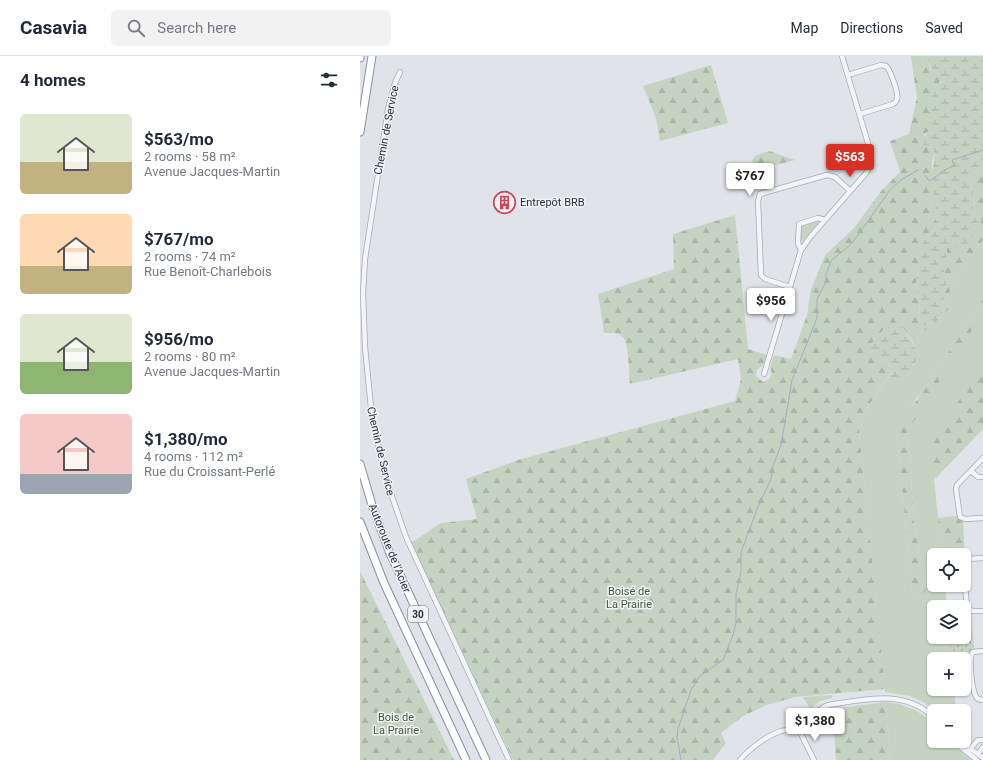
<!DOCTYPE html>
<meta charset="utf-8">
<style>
:root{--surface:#fff;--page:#f2f2f3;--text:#1f2937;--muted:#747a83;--line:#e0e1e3;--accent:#d93025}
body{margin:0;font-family:Roboto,sans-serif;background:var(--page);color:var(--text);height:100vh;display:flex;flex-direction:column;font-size:15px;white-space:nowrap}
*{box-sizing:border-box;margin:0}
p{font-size:13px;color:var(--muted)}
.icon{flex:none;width:22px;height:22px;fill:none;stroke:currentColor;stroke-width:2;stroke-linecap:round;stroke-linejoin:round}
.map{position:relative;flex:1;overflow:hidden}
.details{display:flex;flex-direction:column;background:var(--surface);width:360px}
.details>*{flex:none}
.fabs{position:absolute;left:567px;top:492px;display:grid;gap:8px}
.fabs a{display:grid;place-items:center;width:44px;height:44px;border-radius:6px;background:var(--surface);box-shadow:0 1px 3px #0004;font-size:20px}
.price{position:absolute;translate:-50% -34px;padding:0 9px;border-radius:4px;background:#fff;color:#222;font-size:13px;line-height:26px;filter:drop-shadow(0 1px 2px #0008)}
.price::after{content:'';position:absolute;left:50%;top:24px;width:12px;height:9px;margin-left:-6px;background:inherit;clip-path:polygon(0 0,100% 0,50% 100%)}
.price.current{background:var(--accent);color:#fff}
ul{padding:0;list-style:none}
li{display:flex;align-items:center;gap:12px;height:100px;padding:0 20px}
li span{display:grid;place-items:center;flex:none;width:112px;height:80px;border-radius:6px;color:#555}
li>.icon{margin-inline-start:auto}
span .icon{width:48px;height:48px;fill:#fffc;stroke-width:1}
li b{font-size:17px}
h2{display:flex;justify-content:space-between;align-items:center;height:48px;padding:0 20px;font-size:17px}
header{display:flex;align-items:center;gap:24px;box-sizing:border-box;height:56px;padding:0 20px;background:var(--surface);border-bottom:1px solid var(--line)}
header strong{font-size:19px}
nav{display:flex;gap:22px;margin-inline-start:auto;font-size:14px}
.search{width:280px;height:36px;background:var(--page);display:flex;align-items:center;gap:10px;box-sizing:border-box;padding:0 14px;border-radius:6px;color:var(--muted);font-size:15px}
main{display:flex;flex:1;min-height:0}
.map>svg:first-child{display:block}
</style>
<header>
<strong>Casavia</strong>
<div class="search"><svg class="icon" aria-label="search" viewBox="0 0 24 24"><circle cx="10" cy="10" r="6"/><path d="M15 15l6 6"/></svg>Search here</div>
<nav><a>Map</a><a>Directions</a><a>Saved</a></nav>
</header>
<main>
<section class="details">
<h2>4 homes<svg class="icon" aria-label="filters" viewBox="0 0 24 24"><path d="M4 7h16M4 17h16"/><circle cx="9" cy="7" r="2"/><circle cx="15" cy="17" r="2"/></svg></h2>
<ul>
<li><span style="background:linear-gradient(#dfe7d0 60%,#c2b280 0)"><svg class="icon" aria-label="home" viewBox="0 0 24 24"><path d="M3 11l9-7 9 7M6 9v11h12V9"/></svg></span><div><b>$563/mo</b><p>2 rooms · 58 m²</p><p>Avenue Jacques-Martin</p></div></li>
<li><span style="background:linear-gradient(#ffd9b3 65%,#c2b280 0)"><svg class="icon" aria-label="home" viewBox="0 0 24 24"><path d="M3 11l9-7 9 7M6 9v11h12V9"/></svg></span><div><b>$767/mo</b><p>2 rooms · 74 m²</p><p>Rue Benoît-Charlebois</p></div></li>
<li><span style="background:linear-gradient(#dfe7d0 60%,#8fb573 0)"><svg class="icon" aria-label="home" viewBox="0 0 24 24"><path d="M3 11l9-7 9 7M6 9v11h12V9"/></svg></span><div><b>$956/mo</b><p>2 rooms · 80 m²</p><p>Avenue Jacques-Martin</p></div></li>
<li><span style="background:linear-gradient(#f6c9c9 75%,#9aa5b1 0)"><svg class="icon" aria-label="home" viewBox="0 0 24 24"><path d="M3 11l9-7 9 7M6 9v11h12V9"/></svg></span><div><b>$1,380/mo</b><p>4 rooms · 112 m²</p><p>Rue du Croissant-Perlé</p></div></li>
</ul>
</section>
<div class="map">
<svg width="623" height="704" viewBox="0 0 623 704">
<defs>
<pattern id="forest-firs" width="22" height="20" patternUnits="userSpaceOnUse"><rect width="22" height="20" fill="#c6d3c2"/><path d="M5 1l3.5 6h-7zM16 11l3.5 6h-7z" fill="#aab6a8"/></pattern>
<pattern id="wetland-marsh" width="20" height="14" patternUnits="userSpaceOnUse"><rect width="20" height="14" fill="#c6d3c2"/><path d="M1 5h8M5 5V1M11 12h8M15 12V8" fill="none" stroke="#aab6a8"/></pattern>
<pattern id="park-dots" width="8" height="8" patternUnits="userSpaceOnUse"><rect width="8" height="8" fill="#c6d3c2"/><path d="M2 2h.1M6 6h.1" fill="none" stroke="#aab6a8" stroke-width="1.8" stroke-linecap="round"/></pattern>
</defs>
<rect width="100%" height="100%" fill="#e0e3e9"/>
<path fill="#c6d3c2" d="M551,0h11l2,13 -11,3z
M459,164v2l-18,21v-18z
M623,184v59l-61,94 -7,7 -18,33 15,159 6,5 8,-6 -12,-70 -6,-85 2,-9 65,-106 8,-4v112l-49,50 8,76h-8v30h11l2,22h-13v30h15l2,22h-17v30h20l2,22h-22l-11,-9 -13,-6 -25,-4 -27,-271 31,-44h16l15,-22 -8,-14c13,-14 25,-17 36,-32l-2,-10 21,-39z
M472,639v3l-12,3 -10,8 -7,-12z
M525,646l14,2 16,6 11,7 8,9v15h13l25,19h-81z"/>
<path fill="url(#forest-firs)" d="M562,0h4l5,14 16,8 -1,3 -7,1 -7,42 -1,5 -7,6 3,10 8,8 -3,8v12l5,52 -17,20 -3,9 2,8 -3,24 4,13 -1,21 6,6 15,-9 4,-7 -1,-5 4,-26 -3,-6 3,-25 26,-38 1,-12 -5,-17 14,-10v69l-16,20 -21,39 2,10c-11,15 -23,18 -36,32l-12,-18 -29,27c10,5 19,11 21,22l-34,49 27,268 -90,8 -28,8 -24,11 -22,17 5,10 -13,17h-200l-102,-217 30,-20 36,-4 -11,-40 52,-19 217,-59 6,-22 -3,-20 -108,25c-1,-10 -1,-41 -7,-47 -5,-5 -13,-4 -19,-4l-6,-39 76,-25 -1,-35 62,-19 13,134 19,6 -4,10 -6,5 -1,6 7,6 6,-3 3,-5 -2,-6 4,-13 17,4 16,-44 4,-25 14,-35 29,-27 28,-38 18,-18 -10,-31 19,-7 8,-37 -4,-25 11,-3z
M351,9l17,58 -68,18 -4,-23 -13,-32z
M409,95l26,9 -51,14 11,-18z
M623,243v18l-8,4 -3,9 -62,97 -2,9 6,85 12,70 -8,6 -6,-4 -15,-160 2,-9 23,-31z
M623,310v63l-47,49 -5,-25 6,-21z
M596,460l7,5 2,37 -1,1v-4h-22l-4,-37z
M0,515l94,189h-94z
M525,646l6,58h-55l-4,-51z"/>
<path fill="url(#wetland-marsh)" d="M566,0h57v115l-14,10 5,17 -1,12 9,10 -16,26 -19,2 -3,25 3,6 -4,26 1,5 -4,7 -15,9 -6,-6 1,-21 -4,-13 3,-24 -2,-8 3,-9 17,-20 -5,-52 3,-20 -8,-8h-3c-3,-10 6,-12 8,-21l-3,-3 4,-35 3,-2 10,-3 1,-3 -13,-3z
M536,266l4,1 20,32 -15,22h-16l3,-5c-2,-15 -16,-15 -23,-26l13,-15z"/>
<path fill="url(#park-dots)" d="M604,552l7,5 3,36 -6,8 -17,1 -2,-21h15z"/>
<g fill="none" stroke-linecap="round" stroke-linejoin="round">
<path stroke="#9cb0c8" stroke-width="1" d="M565,119l4,6c11,-6 12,-11 25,-15l-2,-6 31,-10
M321,704l-4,-23 1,-8 13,-39 9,-14 23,-16 10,-25 3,-12v-29l5,-22v-20l17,-45 13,-28 2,-13 8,-21 11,-65 25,-62v-19l9,-17v-8l5,-13 22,-19 37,-52 11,-10 17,-10"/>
<defs>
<path id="minor" d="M40,16l-5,11 -7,26 -23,150 -2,34 2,54 7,71 14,61 20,58 103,223
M488,19l33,-10 5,1c4,3 13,28 11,33 -1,3 -2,4 -4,5l-33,10
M441,194l-3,-7 1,-19 19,-6 7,2
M430,231l-25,-8 -4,-4 -3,-74 2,-7 67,-19 8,2 15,14
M404,318l37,-124 10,-14 56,-64 4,-12 -1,-10 -28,-94
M623,402l-26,27 -1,4 4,28 5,2 18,-1
M611,415l7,6h5
M604,507l4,-4 15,-1
M604,520l3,31 5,4h11
M623,595l-10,1c-5,6 -1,42 5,47l5,1
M438,672l16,32
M593,685l24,19
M600,685l23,17
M608,695l10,-11h5
M618,698l5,-7
M380,704c9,-11 28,-25 41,-29 9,-2 17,-1 24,-7 10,-6 12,-16 24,-19 36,-6 77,-16 105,13"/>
<path id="highway" d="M0,2v-2
M0,76l12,-76
M0,408l12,41 17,46 97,209
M0,466l24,61 82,177"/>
</defs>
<use href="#minor" stroke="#a5aab3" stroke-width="6"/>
<use href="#highway" stroke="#88919f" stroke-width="9"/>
<use href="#minor" stroke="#f3f4f7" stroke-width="4.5"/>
<use href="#highway" stroke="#fff" stroke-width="7"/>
</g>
<defs>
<symbol id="building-ring" viewBox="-11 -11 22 22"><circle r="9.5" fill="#f0f2f6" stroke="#ca4959" stroke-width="1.5"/><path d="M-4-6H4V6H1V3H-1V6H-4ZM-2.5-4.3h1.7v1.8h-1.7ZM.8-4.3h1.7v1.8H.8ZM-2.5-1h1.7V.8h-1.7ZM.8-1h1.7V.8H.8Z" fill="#ca4959"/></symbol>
</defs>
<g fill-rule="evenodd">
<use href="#building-ring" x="132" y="134" width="25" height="25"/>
</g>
<g text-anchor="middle" stroke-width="3" stroke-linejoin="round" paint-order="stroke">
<rect fill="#f0f2f6" stroke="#656b77" stroke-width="1" x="48" y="550" width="20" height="16" rx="3"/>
<g font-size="10" font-weight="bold" fill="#293140">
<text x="58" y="562">30</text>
</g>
<g font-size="11" fill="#293140" stroke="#f0f2f6">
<text transform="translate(26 74) rotate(-79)" y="4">Chemin de Service</text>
<text transform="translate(21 395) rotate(77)" y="4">Chemin de Service</text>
<text transform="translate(30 492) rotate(68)" y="4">Autoroute de l'Acier</text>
</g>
<g font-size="11" fill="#293140" stroke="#f0f2f6" text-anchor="start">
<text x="160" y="150">Entrepôt BRB</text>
</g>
<g font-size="11" fill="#3d5b37" stroke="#f0f2f6">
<text x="269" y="539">Boisé de<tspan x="269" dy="13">La Prairie</tspan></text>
<text x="36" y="665">Bois de<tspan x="36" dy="13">La Prairie</tspan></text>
</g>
</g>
</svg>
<div class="fabs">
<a><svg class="icon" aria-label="locate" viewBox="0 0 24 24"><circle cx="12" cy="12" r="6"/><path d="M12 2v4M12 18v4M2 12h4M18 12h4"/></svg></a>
<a><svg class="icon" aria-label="layers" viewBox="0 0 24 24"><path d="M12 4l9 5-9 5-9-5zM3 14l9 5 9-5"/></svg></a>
<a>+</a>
<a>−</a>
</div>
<b class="price current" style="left:490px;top:122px">$563</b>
<b class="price" style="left:390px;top:141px">$767</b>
<b class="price" style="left:411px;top:266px">$956</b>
<b class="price" style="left:455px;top:686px">$1,380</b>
</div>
</main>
